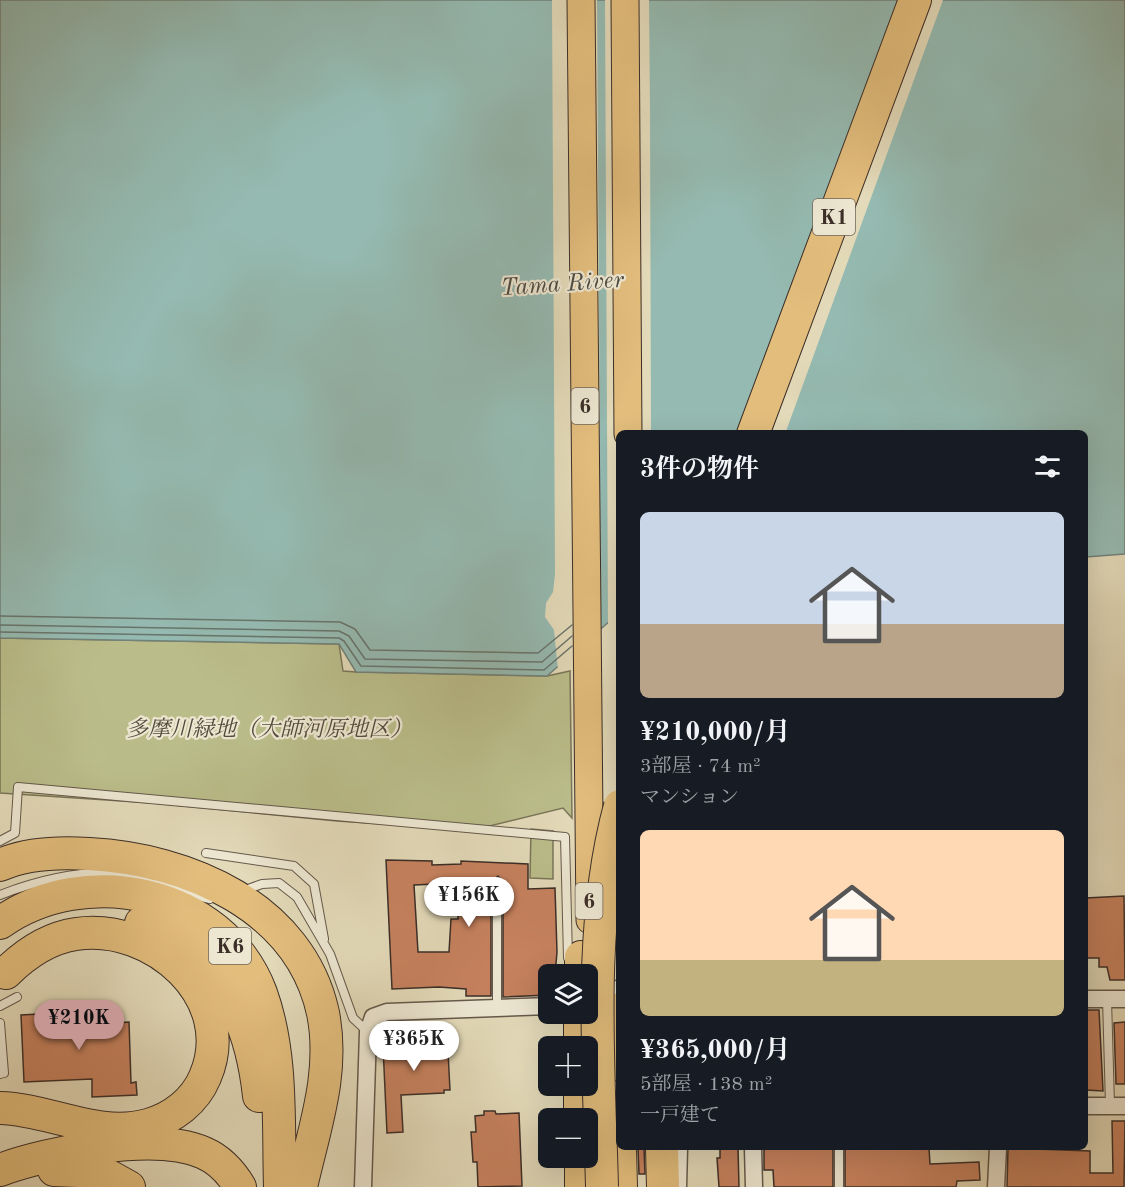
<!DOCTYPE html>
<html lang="ja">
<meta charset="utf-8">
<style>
:root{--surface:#171b24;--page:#20242c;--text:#f1f3f6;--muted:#9ea1a6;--accent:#c59692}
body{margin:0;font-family:"Old Standard TT","Noto Serif JP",serif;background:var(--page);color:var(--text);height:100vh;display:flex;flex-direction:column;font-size:22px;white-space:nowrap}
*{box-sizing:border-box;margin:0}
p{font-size:20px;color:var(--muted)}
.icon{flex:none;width:33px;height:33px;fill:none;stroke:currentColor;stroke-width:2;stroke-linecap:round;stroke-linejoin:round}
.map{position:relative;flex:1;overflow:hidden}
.details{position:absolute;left:616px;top:430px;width:472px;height:720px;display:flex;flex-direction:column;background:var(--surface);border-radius:9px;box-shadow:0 6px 24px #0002}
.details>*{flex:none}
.controls{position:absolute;left:538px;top:964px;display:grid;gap:12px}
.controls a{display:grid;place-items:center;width:60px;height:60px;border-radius:9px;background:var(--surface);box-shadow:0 6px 24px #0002;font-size:30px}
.price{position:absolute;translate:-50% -51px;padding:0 14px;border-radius:21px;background:#fff;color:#222;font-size:20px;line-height:39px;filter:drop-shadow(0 2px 3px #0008)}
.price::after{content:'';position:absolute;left:50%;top:36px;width:18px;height:14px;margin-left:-9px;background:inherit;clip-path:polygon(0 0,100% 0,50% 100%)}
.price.active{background:var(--accent);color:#111}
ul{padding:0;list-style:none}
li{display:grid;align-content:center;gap:12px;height:318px;padding:0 24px}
li span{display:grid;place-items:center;height:186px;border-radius:9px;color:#555}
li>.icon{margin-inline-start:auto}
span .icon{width:108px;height:108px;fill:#fffc;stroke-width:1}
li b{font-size:26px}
h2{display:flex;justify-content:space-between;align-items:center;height:72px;padding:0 24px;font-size:26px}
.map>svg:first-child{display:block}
</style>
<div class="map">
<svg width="1125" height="1187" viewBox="0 0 1125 1187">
<rect width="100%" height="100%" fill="#e3dab9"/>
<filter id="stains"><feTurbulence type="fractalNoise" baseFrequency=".00333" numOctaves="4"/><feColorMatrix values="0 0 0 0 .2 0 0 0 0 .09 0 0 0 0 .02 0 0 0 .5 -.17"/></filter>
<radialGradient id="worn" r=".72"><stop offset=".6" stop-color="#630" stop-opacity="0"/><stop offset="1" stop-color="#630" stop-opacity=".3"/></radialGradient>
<path fill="#babd8a" stroke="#7a7659" stroke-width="1.5" d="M0,638l339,6 4,27 13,1 191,4 23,-5 2,147 -9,-10 -90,22 -136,-9 -185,-18 -152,-10z
M531,829l22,2v48l-23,-1z"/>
<path fill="#95bab1" stroke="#71827a" stroke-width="1.5" d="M0,0h1125v554l-39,3v-123h-466l-1,179 -72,63 -191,-4 -17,-28 -339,-6z"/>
<path fill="#e3dab9" d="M552,0h45l4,634 -43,36 -4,-40 -9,-13 1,-14 7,-11 2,-18z
M605,0h44l1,110 1,323 -31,1v183l-12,10z
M907,0h36l-158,434 -41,-1z"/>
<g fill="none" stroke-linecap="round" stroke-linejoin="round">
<path stroke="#68746c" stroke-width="1.5" d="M0,616l340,6 15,7 15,21 168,3 34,-28
M0,625l339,6 10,5 16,23 177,3 30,-26
M0,632l339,6 5,3 17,25 183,4 28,-24"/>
</g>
<path fill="#c6815e" stroke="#3b2e28" stroke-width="1.5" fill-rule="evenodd" d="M386,860l46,1v4l29,-1v-3l67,3v25l27,-1 2,64 -2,23h-6v20l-46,2v-115l-5,-6 -7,6v114h-25v-7l-27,-2 -47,2zM458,883v36h-7l-2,33h-31l-4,-67z
M1124,896l1,84h-15l-3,-13h-8v-9h-13v-60z
M115,1010v13l14,-1 2,61 5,-1 1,13 -45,2v-18l-68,3 -3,-67z
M1086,1010h13l4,81 -17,-1z
M1125,1022v62h-9l-2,-61z
M447,1033l3,57h-6v3l-43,2 2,37 -16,1 -4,-87 17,-1v-9z
M484,1111h11l1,3 23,-1 3,73 -44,1 -1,-25h-4l-2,-30h5l-1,-16 9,-1z
M1112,1121h13l-1,66h-117l1,-39 82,3v22h23z
M638,1148h6l1,26h-6z
M720,1148h18l1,39h-20l-2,-29h3z
M764,1148h69v39h-59l-1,-17h-9z
M845,1148h84l1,16 49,-2 1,18 -23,1 -1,6h-111z"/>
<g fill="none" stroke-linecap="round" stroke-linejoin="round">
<defs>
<path id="lane" d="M0,841l15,-8 3,-46 547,50 3,121
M206,853l88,13 20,18 10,55
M497,882v126
M248,889l14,-5 17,-1 18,14 33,57 23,64 15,14
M0,895c49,-19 102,-30 154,-16 19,5 37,17 56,20
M1107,999l3,106
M0,1006l17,-9
M0,1023l4,50 -4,1
M839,1148v39"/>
<path id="street" d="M590,990l30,-1
M1086,999h39
M1086,1106h39
M753,1148l1,39
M363,1187l5,-155 5,-15 14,-5 162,-6
M678,1187l1,-39
M996,1187l2,-39"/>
<path id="primary" d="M581,0l9,920
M625,0l3,434"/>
<path id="highway" d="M753,434l162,-434
M0,865c27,-12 60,-13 89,-11 99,5 211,53 234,159 12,60 -9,116 -22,174
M0,923c84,-60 222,-34 261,70 22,61 17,130 19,194
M141,923c78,24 110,98 118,173
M581,975v-18
M620,1009v56
M580,1047v-33
M580,1086v33
M0,1108c49,1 98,31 148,17 25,-7 47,-24 57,-48 34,-79 -52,-155 -129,-143 -27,4 -51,20 -70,39
M620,1148l1,39
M662,1148l1,39
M581,1158v29
M0,1170c48,-18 156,-39 204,-17 16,7 27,19 36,34
M54,1170l48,2 27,15"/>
</defs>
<use href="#lane" stroke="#65594c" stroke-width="10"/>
<use href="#street" stroke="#65594c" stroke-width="19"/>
<use href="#primary" stroke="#3b2e28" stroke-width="29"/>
<use href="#highway" stroke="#3b2e28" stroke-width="34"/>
<use href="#lane" stroke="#ede7d2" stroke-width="8"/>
<use href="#street" stroke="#ede7d2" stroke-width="16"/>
<use href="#primary" stroke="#e2bd7c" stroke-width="27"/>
<use href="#highway" stroke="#e2bd7c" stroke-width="32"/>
<defs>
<path id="highway-bridge" d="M602,1187c-3,-124 -15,-260 18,-381"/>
</defs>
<use href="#highway-bridge" stroke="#3b2e28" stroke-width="34" stroke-linecap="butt"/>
<use href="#highway-bridge" stroke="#e2bd7c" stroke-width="32"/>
</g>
<g text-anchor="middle" stroke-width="4.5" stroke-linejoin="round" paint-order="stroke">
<g fill="#ede7d2" stroke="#70665b" stroke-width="1.5">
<rect x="813" y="199" width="42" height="36" rx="4.5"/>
<rect x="571.5" y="388" width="27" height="36" rx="4.5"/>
<rect x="575.5" y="883" width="27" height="36" rx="4.5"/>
<rect x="209" y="928" width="42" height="36" rx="4.5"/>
</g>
<g font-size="21" font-weight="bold" fill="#3b2e28">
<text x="834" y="224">K1</text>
<text x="585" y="413">6</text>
<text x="589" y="908">6</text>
<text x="230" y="953">K6</text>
</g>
<g font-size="22" font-style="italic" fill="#544b3c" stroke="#ede7d2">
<text x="269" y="736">多摩川緑地（大師河原地区）</text>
</g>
<g font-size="24" font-style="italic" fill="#4d4a43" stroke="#ede7d2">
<text transform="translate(562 283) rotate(-4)" y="8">Tama River</text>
</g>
</g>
<rect width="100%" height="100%" filter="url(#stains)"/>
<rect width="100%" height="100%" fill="url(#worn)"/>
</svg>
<div class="controls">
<a><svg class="icon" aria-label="layers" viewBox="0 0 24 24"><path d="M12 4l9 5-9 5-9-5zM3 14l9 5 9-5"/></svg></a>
<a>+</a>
<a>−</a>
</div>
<b class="price" style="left:469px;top:928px">¥156K</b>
<b class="price active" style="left:79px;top:1051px">¥210K</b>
<b class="price" style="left:414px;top:1072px">¥365K</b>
<section class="details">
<h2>3件の物件<svg class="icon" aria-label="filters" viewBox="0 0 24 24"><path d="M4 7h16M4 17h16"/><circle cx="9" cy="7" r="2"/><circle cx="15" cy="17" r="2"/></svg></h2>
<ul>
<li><span style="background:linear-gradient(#c9d6e8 60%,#b9a48a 0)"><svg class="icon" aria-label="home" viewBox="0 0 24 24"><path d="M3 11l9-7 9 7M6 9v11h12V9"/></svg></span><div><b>¥210,000/月</b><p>3部屋 · 74 m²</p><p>マンション</p></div></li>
<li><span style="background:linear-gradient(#ffd9b3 70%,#c2b280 0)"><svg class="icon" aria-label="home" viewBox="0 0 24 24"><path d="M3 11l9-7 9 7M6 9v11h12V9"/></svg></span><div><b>¥365,000/月</b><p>5部屋 · 138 m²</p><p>一戸建て</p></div></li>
</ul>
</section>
</div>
